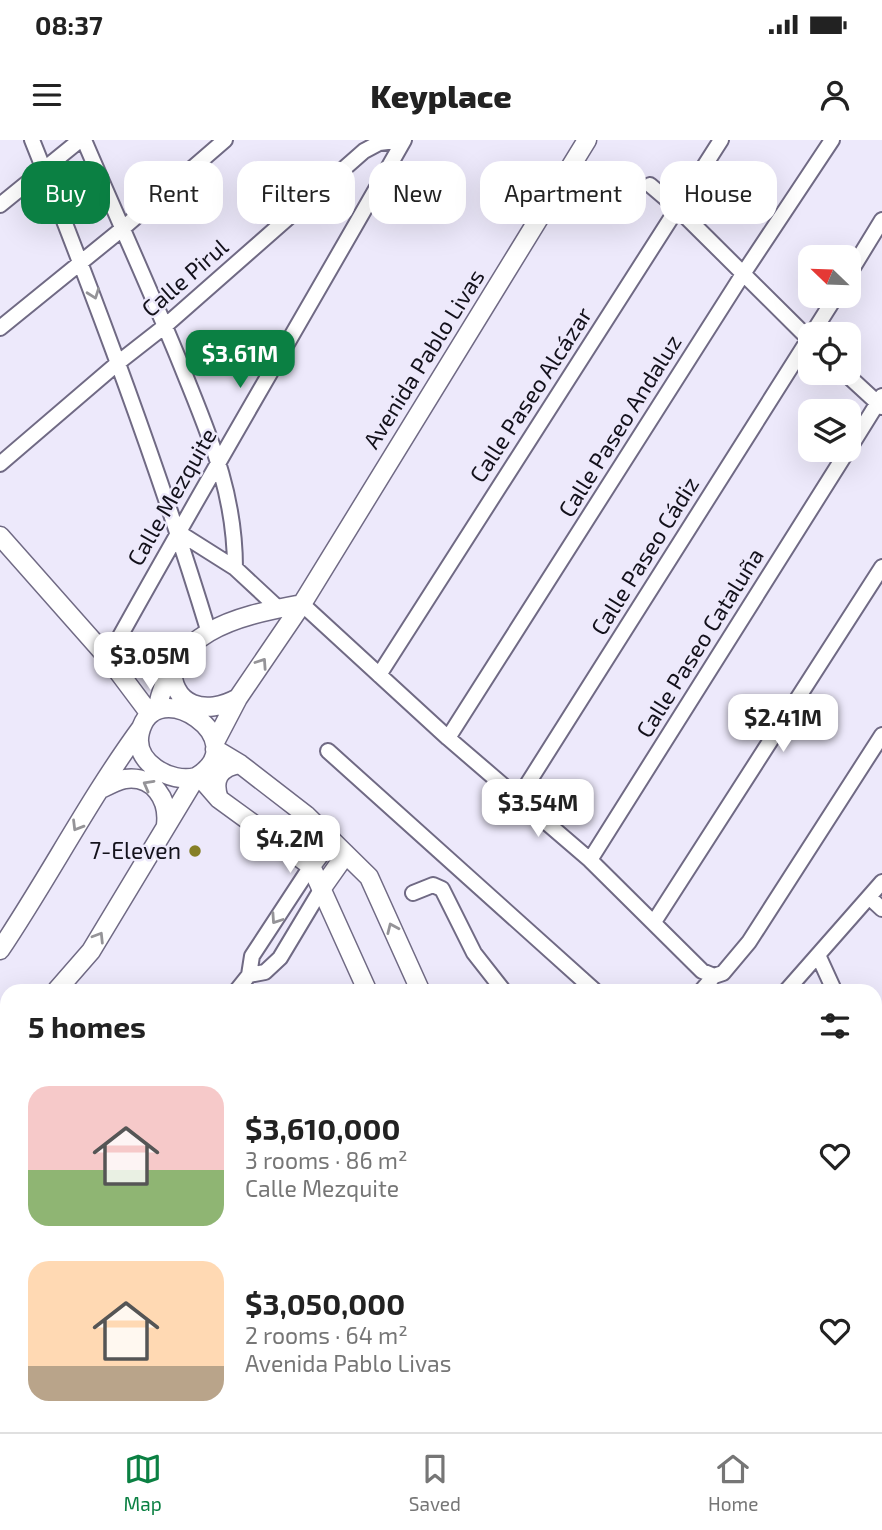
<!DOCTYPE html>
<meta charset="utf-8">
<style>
:root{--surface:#fff;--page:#f6f6f6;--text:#222;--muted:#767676;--line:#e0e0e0;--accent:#0b8043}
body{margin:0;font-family:"Exo 2",sans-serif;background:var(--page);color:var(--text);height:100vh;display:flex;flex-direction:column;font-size:26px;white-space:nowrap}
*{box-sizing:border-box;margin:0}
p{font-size:23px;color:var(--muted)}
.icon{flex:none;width:38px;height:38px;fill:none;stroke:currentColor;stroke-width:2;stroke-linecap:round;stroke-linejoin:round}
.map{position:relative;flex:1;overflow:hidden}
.drawer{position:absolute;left:0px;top:844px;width:882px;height:450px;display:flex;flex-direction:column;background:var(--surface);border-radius:21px 21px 0 0;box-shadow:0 7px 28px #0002}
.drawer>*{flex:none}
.top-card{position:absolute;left:21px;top:21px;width:840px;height:63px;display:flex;gap:14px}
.needle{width:46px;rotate:293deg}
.tools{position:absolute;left:798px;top:105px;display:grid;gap:14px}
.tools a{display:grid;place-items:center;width:63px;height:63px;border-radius:14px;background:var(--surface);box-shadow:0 7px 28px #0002;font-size:35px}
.price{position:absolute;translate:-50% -60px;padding:0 16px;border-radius:14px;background:#fff;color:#222;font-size:23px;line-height:46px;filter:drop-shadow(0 2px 4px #0008)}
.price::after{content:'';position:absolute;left:50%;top:42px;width:21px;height:16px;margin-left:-10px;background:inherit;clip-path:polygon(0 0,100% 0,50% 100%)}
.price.selected{background:var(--accent);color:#fff}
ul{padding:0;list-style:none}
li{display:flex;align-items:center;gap:21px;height:175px;padding:0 28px}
li span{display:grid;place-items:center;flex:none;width:196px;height:140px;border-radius:21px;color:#555}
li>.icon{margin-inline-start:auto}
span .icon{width:84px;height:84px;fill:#fffc;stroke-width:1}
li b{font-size:30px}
h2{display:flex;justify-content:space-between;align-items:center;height:84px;padding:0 28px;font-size:30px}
.pill{padding:0 24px;border-radius:21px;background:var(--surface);box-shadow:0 7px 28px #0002;font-size:24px;line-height:63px}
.pill.selected{background:var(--accent);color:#fff}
.status{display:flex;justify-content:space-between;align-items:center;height:49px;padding:0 35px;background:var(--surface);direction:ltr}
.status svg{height:19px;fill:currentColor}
header{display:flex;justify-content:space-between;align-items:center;height:91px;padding:0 28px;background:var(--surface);font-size:32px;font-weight:800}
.menu{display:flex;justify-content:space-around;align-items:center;height:98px;border-top:2px solid var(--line);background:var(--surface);font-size:19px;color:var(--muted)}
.menu a{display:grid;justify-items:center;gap:4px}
.menu .selected{color:var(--accent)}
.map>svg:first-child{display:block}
</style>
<div class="status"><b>08:37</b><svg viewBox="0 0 49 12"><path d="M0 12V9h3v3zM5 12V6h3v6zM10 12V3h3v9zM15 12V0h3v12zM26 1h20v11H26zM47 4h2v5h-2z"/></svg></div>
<header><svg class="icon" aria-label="menu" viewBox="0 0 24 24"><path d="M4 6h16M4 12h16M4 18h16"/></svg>Keyplace<svg class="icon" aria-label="person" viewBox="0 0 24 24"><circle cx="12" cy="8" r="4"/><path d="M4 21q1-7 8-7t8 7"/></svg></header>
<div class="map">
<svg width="882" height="1292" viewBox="0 0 882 1292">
<rect width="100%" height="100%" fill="#ede9fb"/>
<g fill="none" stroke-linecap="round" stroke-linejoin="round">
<defs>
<path id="minor" d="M32,0c65,162 126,325 177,493
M84,0c32,75 66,149 97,225 28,70 54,126 54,203
M650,45l27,23 133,132
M0,65l80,-65
M849,134l33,-54
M0,188l122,-99 103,-89
M812,194l24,-38
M845,233l37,34
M849,309l33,-53
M0,324l119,-102 46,-36 199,-175 15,-8 25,-3
M178,392l57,36 43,40
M302,464l146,134 142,122 112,111 12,5
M108,518c96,-174 198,-345 296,-518
M379,535l342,-535
M448,598l295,-464 89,-134
M328,611l266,239
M518,659l292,-462
M590,720l258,-410
M413,753l20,-8 9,4 32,64 29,37
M869,757l13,12
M654,782l228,-355
M818,815l16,35
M249,835l16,-3 15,-14 42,-70
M237,850l12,-15 3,-19 59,-90
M702,850l12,-14 9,-3 26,-31 133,-207
M787,850l95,-108
M875,905l7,6
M875,958l7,20
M0,1041l7,-6
M875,1124l7,-8
M0,1211l7,-19
M312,1286l5,6
M85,1292l2,-6
M379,1292l5,-6"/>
<path id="tertiary" d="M0,396l108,122 42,56
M172,525c-1,42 34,51 66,33
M157,570c15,-79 75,-93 145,-106
M215,602l23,-44 64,-94 285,-464
M215,609l25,15 66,51 63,62 51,113
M199,636l20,23 92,67 56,124
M99,650c8,-4 17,-9 26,-11 29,-4 44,21 41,46
M219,659c-7,-19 0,-32 21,-35
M311,726l20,-27
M322,748l24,-34
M0,810c49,-73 89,-151 141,-222
M57,850l34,-39 105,-174c62,-36 -41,-106 -56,-45 -8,30 31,52 56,45
M0,907l7,-7
M0,964l7,7
M875,1254l7,-1
M126,1286l7,6
M591,1286l7,6"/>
</defs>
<use href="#minor" stroke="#706a84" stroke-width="18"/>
<use href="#tertiary" stroke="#706a84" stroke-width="21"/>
<use href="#minor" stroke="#fff" stroke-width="14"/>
<use href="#tertiary" stroke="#fff" stroke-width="18"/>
</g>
<defs><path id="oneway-chevron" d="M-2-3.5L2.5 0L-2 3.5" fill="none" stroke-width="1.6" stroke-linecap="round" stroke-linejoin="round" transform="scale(1.75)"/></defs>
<g stroke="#959498">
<use href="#oneway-chevron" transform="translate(94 154) rotate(70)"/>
<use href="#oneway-chevron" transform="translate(262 523) rotate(-56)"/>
<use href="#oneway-chevron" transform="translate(148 645) rotate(-151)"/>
<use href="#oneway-chevron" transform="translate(77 686) rotate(121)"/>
<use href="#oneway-chevron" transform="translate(276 779) rotate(124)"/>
<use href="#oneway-chevron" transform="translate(392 788) rotate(-114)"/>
<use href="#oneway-chevron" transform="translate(99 797) rotate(-58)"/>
</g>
<circle fill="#867f26" stroke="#ede9fb" stroke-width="2.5" cx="195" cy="711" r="7"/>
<g text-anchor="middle" stroke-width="5" stroke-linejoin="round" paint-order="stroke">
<g font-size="23" fill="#13111b" stroke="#ede9fb">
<text transform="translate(185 138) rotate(-41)" y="8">Calle Pirul</text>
<text transform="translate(424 219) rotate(-58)" y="8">Avenida Pablo Livas</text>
<text transform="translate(531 255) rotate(-57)" y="8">Calle Paseo Alcázar</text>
<text transform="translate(620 286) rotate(-58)" y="8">Calle Paseo Andaluz</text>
<text transform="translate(172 357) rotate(-60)" y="8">Calle Mezquite</text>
<text transform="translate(645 416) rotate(-58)" y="8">Calle Paseo Cádiz</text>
<text transform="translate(700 503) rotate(-58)" y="8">Calle Paseo Cataluña</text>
</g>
<g font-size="23" fill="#13111b" stroke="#ede9fb" text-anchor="end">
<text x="181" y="719">7-Eleven</text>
</g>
</g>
</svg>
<div class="tools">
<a><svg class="needle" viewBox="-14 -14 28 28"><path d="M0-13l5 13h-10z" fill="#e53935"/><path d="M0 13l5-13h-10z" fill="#767676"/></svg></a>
<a><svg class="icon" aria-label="locate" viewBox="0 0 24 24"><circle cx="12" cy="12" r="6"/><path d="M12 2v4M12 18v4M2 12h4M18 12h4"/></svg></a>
<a><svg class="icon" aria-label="layers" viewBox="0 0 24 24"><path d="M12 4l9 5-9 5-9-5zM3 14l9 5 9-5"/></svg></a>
</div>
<b class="price selected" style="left:240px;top:250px">$3.61M</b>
<b class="price" style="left:150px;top:552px">$3.05M</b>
<b class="price" style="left:783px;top:614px">$2.41M</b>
<b class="price" style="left:538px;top:699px">$3.54M</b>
<b class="price" style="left:290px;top:735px">$4.2M</b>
<div class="top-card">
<a class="pill selected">Buy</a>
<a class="pill">Rent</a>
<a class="pill">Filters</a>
<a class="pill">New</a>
<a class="pill">Apartment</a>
<a class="pill">House</a>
</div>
<section class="drawer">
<h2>5 homes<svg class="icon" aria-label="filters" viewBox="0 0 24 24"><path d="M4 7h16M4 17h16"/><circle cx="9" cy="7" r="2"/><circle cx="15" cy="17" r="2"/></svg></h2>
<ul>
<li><span style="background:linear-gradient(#f6c9c9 60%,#8fb573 0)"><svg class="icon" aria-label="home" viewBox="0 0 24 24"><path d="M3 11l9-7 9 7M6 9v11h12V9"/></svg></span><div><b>$3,610,000</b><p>3 rooms · 86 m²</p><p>Calle Mezquite</p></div><svg class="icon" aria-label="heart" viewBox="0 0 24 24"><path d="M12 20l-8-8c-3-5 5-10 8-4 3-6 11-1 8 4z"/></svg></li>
<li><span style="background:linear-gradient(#ffd9b3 75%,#b9a48a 0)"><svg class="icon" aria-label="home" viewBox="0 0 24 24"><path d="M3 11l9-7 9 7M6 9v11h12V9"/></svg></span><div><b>$3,050,000</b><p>2 rooms · 64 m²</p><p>Avenida Pablo Livas</p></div><svg class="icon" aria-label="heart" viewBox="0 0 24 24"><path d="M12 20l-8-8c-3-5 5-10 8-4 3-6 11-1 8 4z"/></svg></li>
</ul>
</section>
</div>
<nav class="menu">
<a class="selected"><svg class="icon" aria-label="map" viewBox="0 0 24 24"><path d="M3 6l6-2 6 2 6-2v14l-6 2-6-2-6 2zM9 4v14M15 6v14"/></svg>Map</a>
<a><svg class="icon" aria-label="saved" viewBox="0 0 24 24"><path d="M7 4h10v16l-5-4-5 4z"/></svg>Saved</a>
<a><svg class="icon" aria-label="home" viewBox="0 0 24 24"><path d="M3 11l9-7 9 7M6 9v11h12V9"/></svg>Home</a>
</nav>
